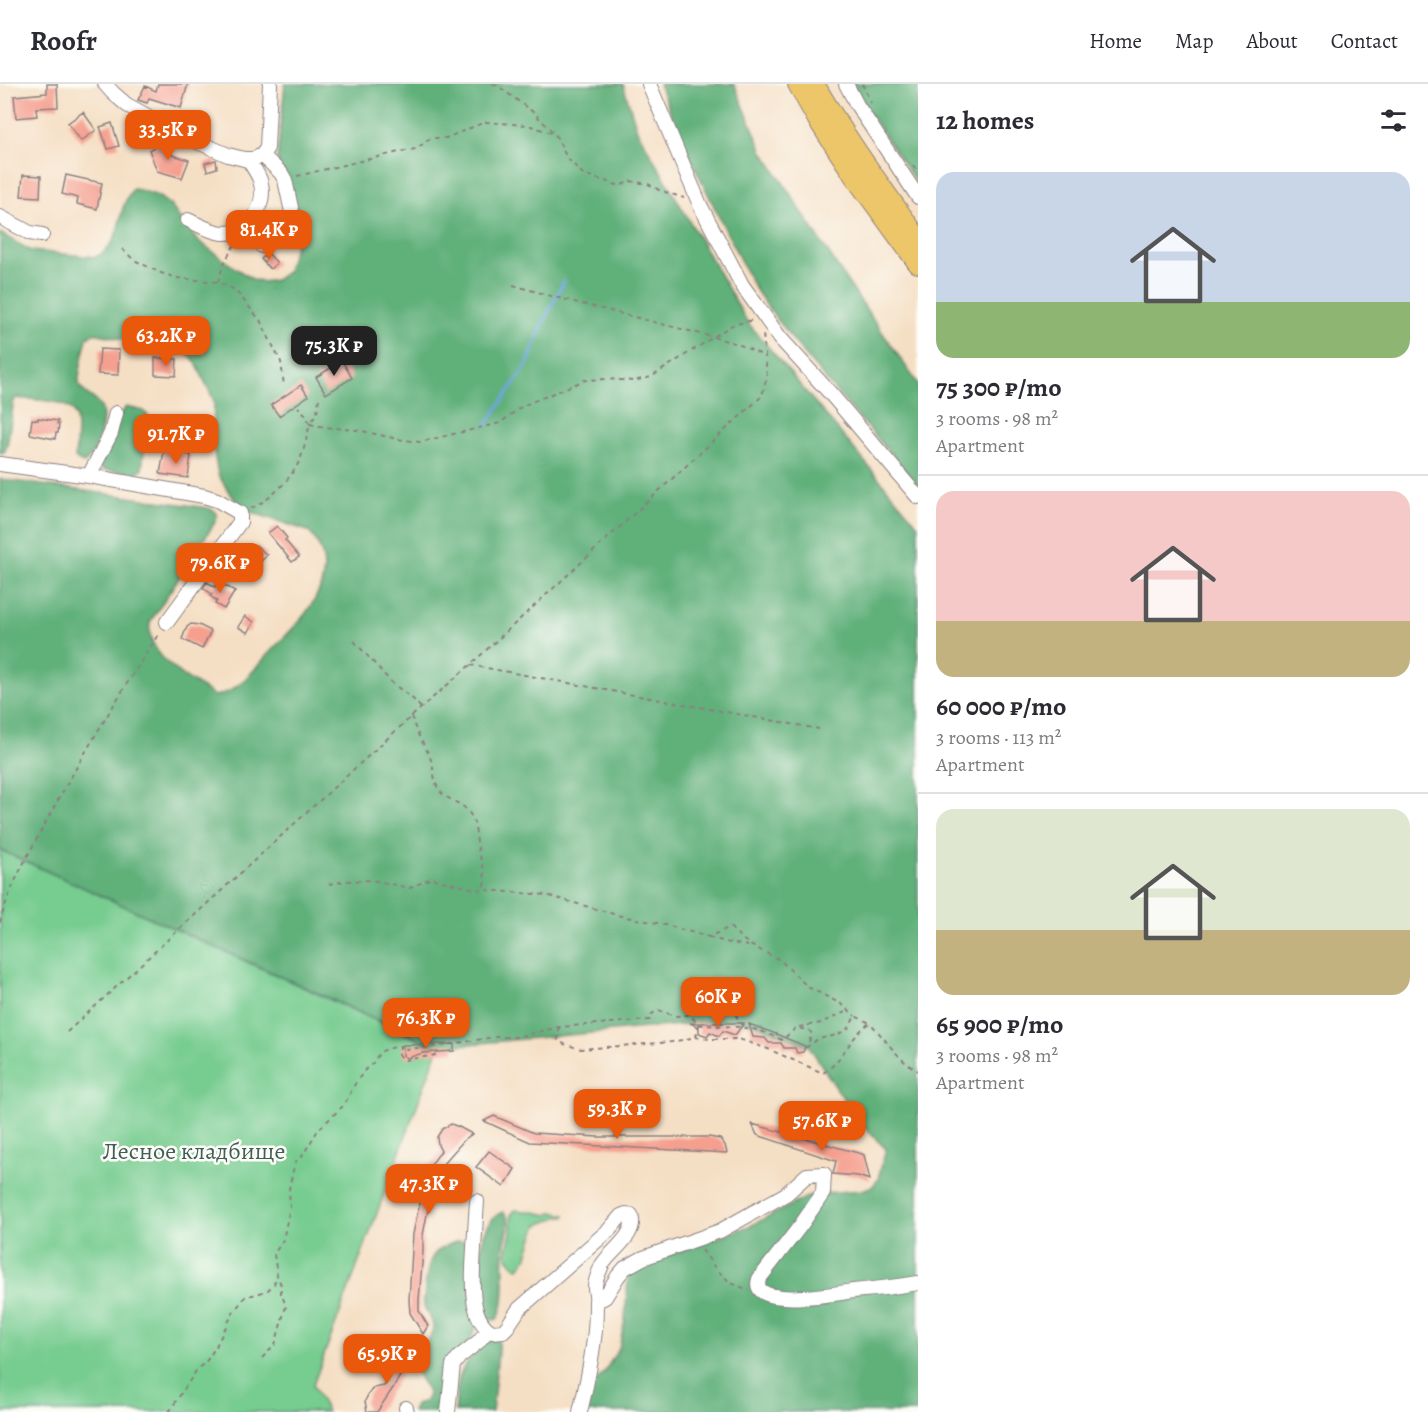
<!DOCTYPE html>
<meta charset="utf-8">
<style>
:root{--surface:#fff;--page:#f7f7f7;--text:#2b2b33;--muted:#7c7c81;--line:#e1e1e2;--accent:#ea580c}
body{margin:0;font-family:Alegreya,serif;background:var(--page);color:var(--text);height:100vh;display:flex;flex-direction:column;font-size:22px;white-space:nowrap}
*{box-sizing:border-box;margin:0}
p{font-size:20px;color:var(--muted)}
.icon{flex:none;width:33px;height:33px;fill:none;stroke:currentColor;stroke-width:2;stroke-linecap:round;stroke-linejoin:round}
.map{position:relative;flex:1;overflow:hidden}
.panel{display:flex;flex-direction:column;background:var(--surface);width:510px}
.panel>*{flex:none}
.price{position:absolute;translate:-50% -51px;padding:0 14px;border-radius:12px;background:var(--accent);color:#fff;font-size:20px;line-height:39px;filter:drop-shadow(0 2px 3px #0008)}
.price::after{content:'';position:absolute;left:50%;top:36px;width:18px;height:14px;margin-left:-9px;background:inherit;clip-path:polygon(0 0,100% 0,50% 100%)}
.price.active{background:#222;color:#fff}
ul{padding:0;list-style:none}
li{display:grid;align-content:center;gap:12px;height:318px;padding:0 18px}
li+li{border-top:2px solid var(--line)}
li span{display:grid;place-items:center;height:186px;border-radius:18px;color:#555}
li>.icon{margin-inline-start:auto}
span .icon{width:108px;height:108px;fill:#fffc;stroke-width:1}
li b{font-size:26px}
h2{display:flex;justify-content:space-between;align-items:center;height:72px;padding:0 18px;font-size:26px}
header{display:flex;align-items:center;gap:36px;box-sizing:border-box;height:84px;padding:0 30px;background:var(--surface);border-bottom:2px solid var(--line)}
header strong{font-size:28px}
nav{display:flex;gap:33px;margin-inline-start:auto;font-size:21px}
main{display:flex;flex:1;min-height:0}
.map>svg:first-child{display:block}
</style>
<header>
<strong>Roofr</strong>
<nav><a>Home</a><a>Map</a><a>About</a><a>Contact</a></nav>
</header>
<main>
<div class="map">
<svg width="918" height="1328" viewBox="0 0 918 1328">
<rect width="100%" height="100%" fill="#fdfcf7"/>
<filter id="ink" filterUnits="userSpaceOnUse"><feTurbulence type="fractalNoise" baseFrequency=".0167" numOctaves="2"/><feDisplacementMap in="SourceGraphic" scale="12" xChannelSelector="R" yChannelSelector="G"/><feConvolveMatrix kernelMatrix="1 2 1 2 8 2 1 2 1" color-interpolation-filters="sRGB"/></filter>
<filter id="wash" filterUnits="userSpaceOnUse"><feTurbulence type="fractalNoise" baseFrequency=".008" numOctaves="4" result="noise"/><feDisplacementMap in="SourceGraphic" scale="24" xChannelSelector="R" yChannelSelector="G"/><feGaussianBlur stdDeviation="1.35" result="paint"/><feColorMatrix in="noise" values="0 0 0 0 0 0 0 0 0 0 0 0 0 0 0 0 0 1.4 0 .05"/><feComposite in="paint" operator="in"/></filter>
<g filter="url(#wash)">
<rect width="100%" height="100%" fill="#f5dfc4"/>
<path fill="#77cc90" stroke="#4c7766" stroke-width="1.5" d="M0,765l438,200 -125,336 14,27h-327z
M515,1126l19,2 14,3 4,-3 14,3 -1,2 -4,-1 -23,9 -5,12 -7,22 -7,9h-2l-4,-3 -7,-11 5,-21v-18z"/>
<path fill="#61b07a" stroke="#42695a" stroke-width="1.5" d="M285,0h338l14,46 111,193 170,202v887h-334l3,-20 18,-21 14,-23 6,-28 3,-42 3,-8 13,-6 108,-39 61,-31 49,-4 11,-4 5,-7 8,-30 -22,-22 -27,-38 -28,-43 -53,-22 -21,-4 -298,27 -437,-197v-371l208,29 7,3 2,6 -3,7 -64,98c-5,36 40,57 65,74 24,-4 40,-28 56,-45 12,-13 27,-26 37,-41 19,-26 23,-56 0,-79l-66,-22 -17,-23 -7,-12 -3,-16 -2,-23 1,-34 -19,-40 -9,-8 -92,-20 -7,4c-2,11 -9,36 -8,46 2,11 17,14 22,24 6,13 -5,48 -17,56l-5,-2 -4,-3c1,-13 4,-31 0,-43 -5,-16 -43,-15 -58,-17l-3,2 -7,46 -3,6 -4,1v-220l31,18 65,6c30,-15 18,-46 37,-68l7,1 18,6 13,10 12,17 13,16 39,29 19,12 10,2 11,-2 12,-8 13,-43 -7,-33 -16,-37z
M659,0h75l29,68 83,128 72,104v102c-53,-64 -113,-125 -160,-193 -12,-18 -21,-41 -31,-60 -24,-49 -48,-98 -68,-149z
M852,0h66v101l-58,-85z
M126,323l18,4 4,5 -6,53 -6,4 -34,-3 -2,-2c6,-15 16,-50 26,-61z
M503,1128c2,3 4,4 5,8 2,9 -3,19 -4,28 -2,22 4,51 -6,70l-3,2 -5,-1c-18,-18 -16,-99 13,-107z
M460,1157l5,1 3,3 8,83 -6,13 -23,25 -2,9 -1,26 -3,11h-29l3,-7 10,-4 3,-7c-2,-10 -11,-15 -12,-25 -2,-16 17,-28 17,-42 0,-7 -7,-14 -9,-21 -1,-6 1,-13 1,-19 3,-28 7,-39 35,-46z
M496,1255l3,4 -7,69h-37c3,-26 0,-39 20,-59 6,-7 12,-12 21,-14z"/>
<g fill="none" stroke-linecap="round" stroke-linejoin="round">
<path stroke="#6fa5dc" stroke-width="3" d="M486,341l41,-60 16,-41 21,-43"/>
</g>
<g id="blocks">
<path fill="#f59f8f" d="M47,0h10l1,23 -22,1 1,8 -21,2 -2,-22 33,-3z
M158,0h30l-7,24 -32,-10 -2,5 -9,-3 7,-14 11,5z
M83,28l13,18 -15,11 -13,-18z
M112,39l7,23 -11,3 -8,-22z
M166,58l6,13 17,5 -7,18 -25,-7 -8,-21z
M216,76l1,8 -10,3 -2,-8z
M23,91l18,1 -1,21 -19,-1z
M66,91l36,8 -5,26 -20,-5 1,-6 -16,-4z
M268,169l9,10 -7,6 -9,-10z
M100,265l19,1 -1,25 -20,-1z
M155,274l22,1 -1,17 -21,-1z
M341,275l11,19 -26,16 -10,-17 15,-9 -1,-3z
M301,301l7,11 -29,20 -8,-11z
M38,334l20,3 -1,3h2l-1,9h-2l-1,6 -25,-5 2,-15 6,1z
M164,367l27,4 -3,23 -28,-4z
M277,442l10,12 -2,2 14,17 -7,5 -24,-29z
M257,462l10,9 -20,21 -16,-16 11,-12 6,7z
M207,498l8,5 3,-5 17,9 -11,18 -9,-5 2,-3 -7,-5 2,-2 -9,-6z
M245,532l9,6 -6,11 -10,-6z
M191,540l8,1 12,6 -9,18 -20,-10 5,-12z
M690,939h54l-9,12 -12,-4 -4,5 -9,-4 -3,4 -8,-3v-6z
M749,940l27,10 31,13h-2l-2,5 -6,1 -2,-5h-11l-3,-5h-12l-4,-5 -12,-1z
M454,960v7l-31,2 -16,5 -4,-3v-10z
M494,1032l40,17 64,4h111l11,2 5,6 2,8 -197,-11 -46,-21z
M451,1040l8,3 13,7 -7,5 -30,34 -12,62v16l-4,49v11l9,15 -5,8 -13,-21 -1,-13 4,-66 14,-64 14,-19 -3,-6 -1,-8 5,-8z
M752,1040l110,30 2,1 6,25 -12,-4 -25,-2 3,-13 -79,-26z
M489,1067l26,18 -11,18 -28,-20z
M406,1264l7,4 -18,33 -18,27h-10l-2,-11 3,-6 5,-7 11,-2z"/>
</g>
</g>
<g filter="url(#ink)">
<use href="#blocks" fill-opacity="0" stroke="#8c8080" stroke-width="1.5"/>
<g fill="none" stroke-linecap="round" stroke-linejoin="round">
<defs>
<path id="minor" d="M105,0l8,9 14,12 57,31 44,19 16,4h10l8,-4 5,-7 3,-64
M649,0l51,121 42,80 38,53 51,56 87,103
M846,0l11,21 61,92
M262,71l19,18 4,7 7,32
M0,133l30,16 12,2
M254,135l2,11 6,16
M188,136c11,5 23,12 35,13 27,1 45,-29 37,-53 -3,-8 -8,-14 -12,-21
M0,380l89,12 115,20 13,4 23,13v9l-73,100
M89,392l22,-43 5,-20
M477,1117c-1,16 -2,32 -3,47 -1,25 -7,70 18,84l11,-1 4,-4 12,-18 90,-79 12,-14 5,-2 5,1c7,20 -20,35 -29,50 -3,7 -7,15 -7,22 0,5 2,9 1,14 0,13 0,25 -2,38 -3,24 -8,49 -14,73
M597,1213l4,2 4,-2 13,-21 7,-8 18,-10 77,-27 66,-37 21,-19 17,-1 -1,19 -22,32 -42,54c-11,31 81,14 94,12 22,-2 43,-4 65,-8
M406,1324l1,4
M448,1328l5,-47 6,-8 19,-15 10,-12"/>
<path id="highway" d="M798,0l19,34 39,60 62,85
M814,0c31,54 68,104 104,155"/>
</defs>
<use href="#minor" stroke="#8c8080" stroke-width="16"/>
<use href="#highway" stroke="#8c8080" stroke-width="22"/>
<path stroke="#8c8080" stroke-width="2" stroke-dasharray="4.5 4.5" stroke-linecap="butt" d="M493,0l5,2 35,26 20,20
M862,0l9,19
M913,81l5,7
M297,92l102,-24 17,-3 15,-11h15l39,-16 43,3 27,9 12,24 16,16 37,12 10,-5 18,3 11,6 25,8
M122,165l12,11 27,13 16,5 41,4 17,8 25,30 21,42 3,24
M218,198l6,-19 11,-19
M513,201l42,12 158,40 25,7 26,12
M319,315l-2,14 -7,11 14,3 34,3 39,9 23,3 80,-19 22,-17 63,-26 23,-1 25,2 18,-4 81,-52 21,-5
M251,424c19,-7 43,-32 50,-51 4,-10 6,-22 9,-33l-5,-10 -7,-7
M354,557l38,42 21,16 8,9
M470,581l349,64
M412,632c2,17 15,30 20,47 2,9 2,19 7,27 7,10 19,11 27,19 11,11 9,25 12,39 3,15 10,26 5,41
M329,800l18,-3 24,-1 39,8 21,-10 43,11 72,6 75,21 41,8 47,13 21,-10 12,12 10,7 28,14 28,27 33,17 14,12
M0,839c9,-37 29,-69 47,-103 35,-64 73,-127 113,-188
M709,853l16,5 24,4
M689,930c2,-11 2,-21 10,-30h3l18,13 11,10 12,20
M699,940l3,1 37,2 20,3 23,10 14,-12 13,2 3,4 -5,13 11,-8 19,-4 12,-7 6,-12 15,7
M559,943l-1,13 6,4 17,5 91,-7 24,-5 13,2h30l29,10 55,24c19,-11 27,-37 47,-50 11,11 18,22 29,33 5,6 12,10 19,15
M799,943l22,-4 19,-9 10,-3
M67,948l345,-316 58,-51 292,-269 5,-20 -4,-42
M696,953l3,-13
M436,971l-31,5 -6,-5 1,-9 7,3 33,-3 54,-9h22l43,-10 91,-7 2,-6 6,-4 18,6 13,-1 10,9
M702,1166l14,19 15,14 18,7
M262,1274l13,-13 11,-39 -5,-13v-8l-4,-10 -3,-21 9,-14 7,-33 -1,-18 6,-27 6,-4 17,-28 26,-25 11,-21 10,-14 8,-7 7,-11 7,-3 13,-3
M169,1328l29,-44 7,-5 10,-15 18,-35 12,-16 22,-6 7,-7 3,-9"/>
<use href="#minor" stroke="#fff" stroke-width="14"/>
<use href="#highway" stroke="#ecc669" stroke-width="20"/>
</g>
</g>
<g text-anchor="middle" stroke-width="5" stroke-linejoin="round" paint-order="stroke">
<g font-size="24" fill="#405e59" stroke="#fdfcf7">
<text x="194" y="1075">Лесное кладбище</text>
</g>
</g>
</svg>
<b class="price" style="left:168px;top:77px">33.5K ₽</b>
<b class="price" style="left:269px;top:177px">81.4K ₽</b>
<b class="price" style="left:166px;top:283px">63.2K ₽</b>
<b class="price active" style="left:334px;top:293px">75.3K ₽</b>
<b class="price" style="left:176px;top:381px">91.7K ₽</b>
<b class="price" style="left:220px;top:510px">79.6K ₽</b>
<b class="price" style="left:718px;top:944px">60K ₽</b>
<b class="price" style="left:426px;top:965px">76.3K ₽</b>
<b class="price" style="left:617px;top:1056px">59.3K ₽</b>
<b class="price" style="left:822px;top:1068px">57.6K ₽</b>
<b class="price" style="left:429px;top:1131px">47.3K ₽</b>
<b class="price" style="left:387px;top:1301px">65.9K ₽</b>
</div>
<section class="panel">
<h2>12 homes<svg class="icon" aria-label="filters" viewBox="0 0 24 24"><path d="M4 7h16M4 17h16"/><circle cx="9" cy="7" r="2"/><circle cx="15" cy="17" r="2"/></svg></h2>
<ul>
<li><span style="background:linear-gradient(#c9d6e8 70%,#8fb573 0)"><svg class="icon" aria-label="home" viewBox="0 0 24 24"><path d="M3 11l9-7 9 7M6 9v11h12V9"/></svg></span><div><b>75 300 ₽/mo</b><p>3 rooms · 98 m²</p><p>Apartment</p></div></li>
<li><span style="background:linear-gradient(#f6c9c9 70%,#c2b280 0)"><svg class="icon" aria-label="home" viewBox="0 0 24 24"><path d="M3 11l9-7 9 7M6 9v11h12V9"/></svg></span><div><b>60 000 ₽/mo</b><p>3 rooms · 113 m²</p><p>Apartment</p></div></li>
<li><span style="background:linear-gradient(#dfe7d0 65%,#c2b280 0)"><svg class="icon" aria-label="home" viewBox="0 0 24 24"><path d="M3 11l9-7 9 7M6 9v11h12V9"/></svg></span><div><b>65 900 ₽/mo</b><p>3 rooms · 98 m²</p><p>Apartment</p></div></li>
</ul>
</section>
</main>
